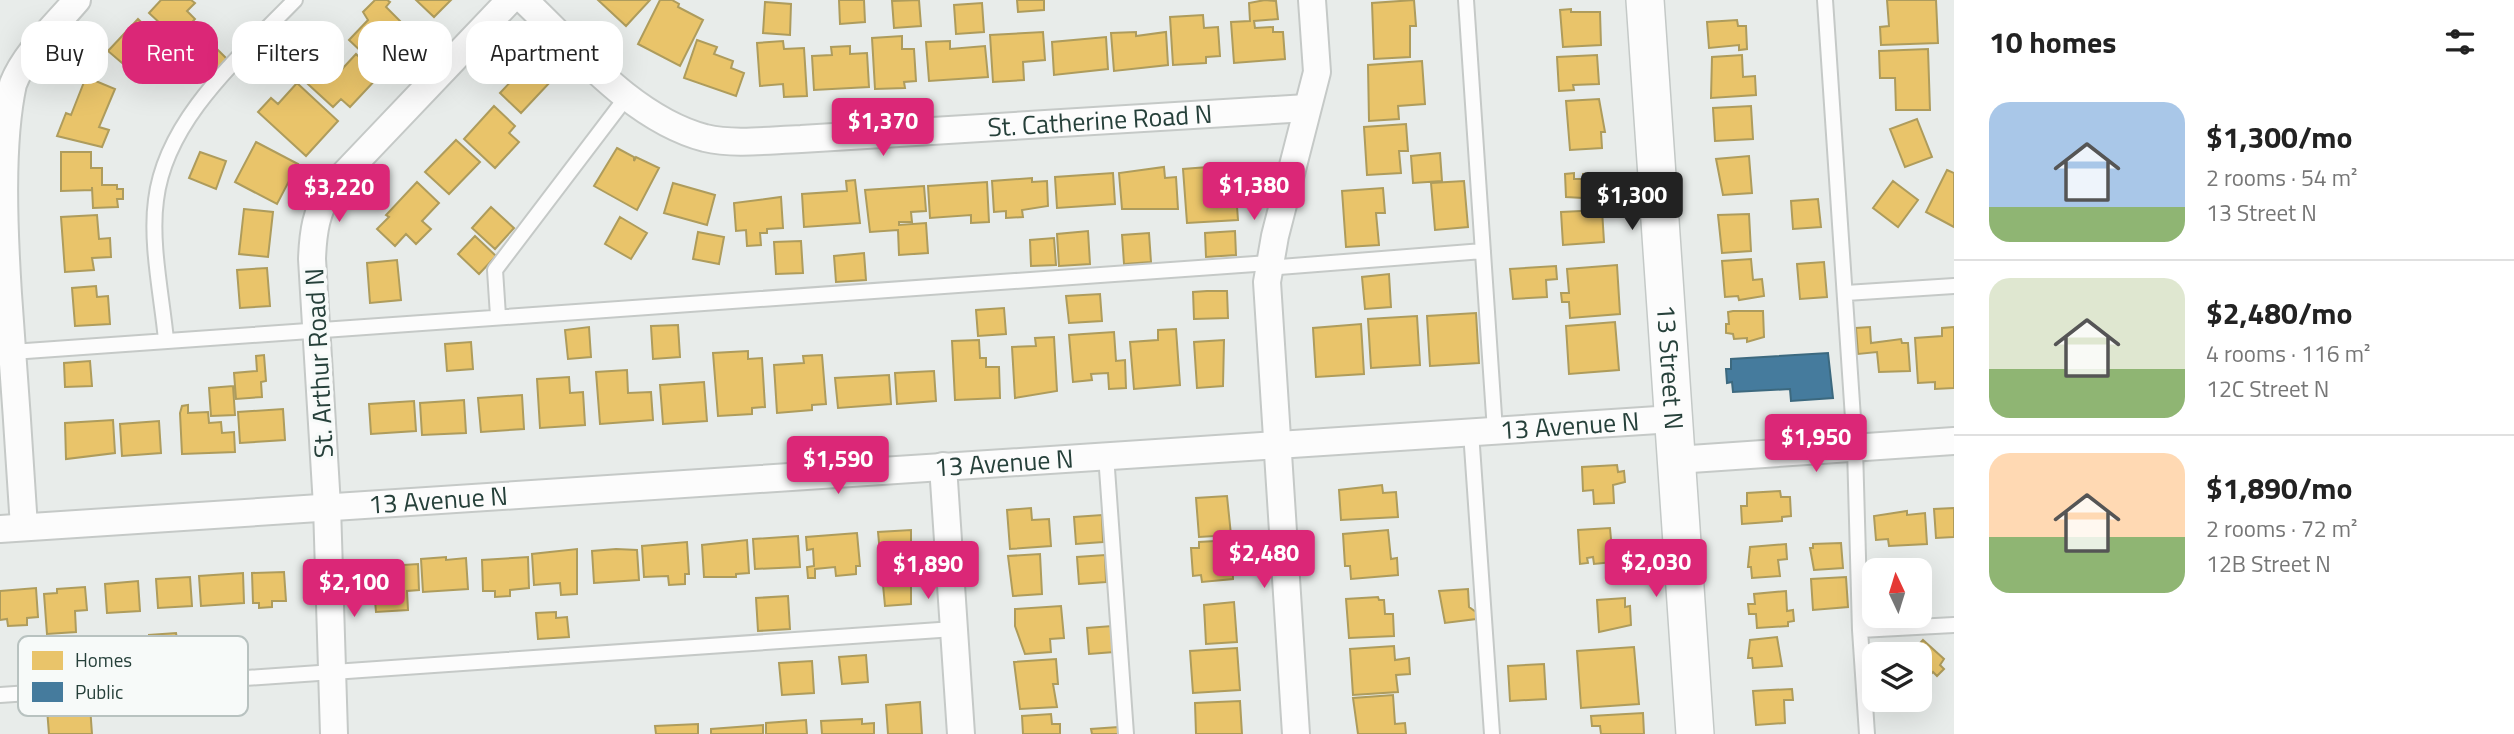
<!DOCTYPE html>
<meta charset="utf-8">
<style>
:root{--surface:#fff;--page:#f2f2f2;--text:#222;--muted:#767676;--line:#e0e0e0;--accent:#db2777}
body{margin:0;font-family:"Titillium Web",sans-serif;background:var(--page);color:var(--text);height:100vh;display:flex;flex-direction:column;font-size:26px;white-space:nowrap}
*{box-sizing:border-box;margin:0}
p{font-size:23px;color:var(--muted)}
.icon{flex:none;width:38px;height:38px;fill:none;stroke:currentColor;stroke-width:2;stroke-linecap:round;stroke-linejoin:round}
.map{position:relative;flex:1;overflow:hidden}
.drawer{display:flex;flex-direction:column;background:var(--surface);width:560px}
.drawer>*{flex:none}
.guide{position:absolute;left:21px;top:21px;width:665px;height:63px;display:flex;gap:14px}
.needle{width:46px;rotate:356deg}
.buttons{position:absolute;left:1862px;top:558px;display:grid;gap:14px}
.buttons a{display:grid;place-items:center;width:70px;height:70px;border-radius:14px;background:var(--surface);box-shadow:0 7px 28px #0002;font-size:35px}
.price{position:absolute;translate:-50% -60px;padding:0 16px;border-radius:7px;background:var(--accent);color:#fff;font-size:23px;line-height:46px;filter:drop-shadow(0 2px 4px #0008)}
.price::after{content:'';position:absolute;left:50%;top:42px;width:21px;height:16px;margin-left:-10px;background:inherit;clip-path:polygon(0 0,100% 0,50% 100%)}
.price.current{background:#222;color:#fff}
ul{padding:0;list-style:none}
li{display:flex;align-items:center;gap:21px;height:175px;padding:0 35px}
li+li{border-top:2px solid var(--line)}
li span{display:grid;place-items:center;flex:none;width:196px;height:140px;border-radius:21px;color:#555}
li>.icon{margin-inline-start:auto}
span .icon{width:84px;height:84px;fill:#fffc;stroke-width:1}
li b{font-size:30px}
h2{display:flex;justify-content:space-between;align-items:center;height:84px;padding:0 35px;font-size:30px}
.pill{padding:0 24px;border-radius:21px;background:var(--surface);box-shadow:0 7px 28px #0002;font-size:24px;line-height:63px}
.pill.current{background:var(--accent);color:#fff}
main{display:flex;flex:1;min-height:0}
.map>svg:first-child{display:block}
</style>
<main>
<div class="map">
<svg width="1954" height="734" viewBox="0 0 1954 734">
<rect width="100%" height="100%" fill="#e8ecea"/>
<path fill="#e9c46a" stroke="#ae9c5c" stroke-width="2" d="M161,0h30l4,3 -8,8 8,8 -18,20 -28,-26z
M375,0h12l3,2 -4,5 26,26 -9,10 5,5 -24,25 -35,-33 19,-20 -5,-8z
M416,0h35l-17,17z
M598,0h52l-24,26z
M660,0h12l7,4 -1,3 25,13 -23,46 -42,-22z
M839,0h25l1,22 -25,2z
M919,0l2,26 -27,2 -2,-27z
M1017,0h27v10l-26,2z
M1265,0l11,1 2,18 -24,2 1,7 18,-1v5h10l2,27 -51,4 -3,-41 19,-1 -1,-18z
M1414,0l2,26h-6v31l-36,2 -2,-56z
M1887,0h49l2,43 -57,2 -1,-18 9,-1z
M765,2l26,2 -1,31 -27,-2z
M982,3l2,29 -28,2 -2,-29z
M1571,9v3h29l1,33 -38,2 -3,-37z
M1203,15l1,13 14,-1 2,29 -14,1v6l-33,2 -3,-48z
M138,19l23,22 -12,12 9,8 -17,18 -33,-28z
M1737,20l1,6h8l1,23 -8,1v-5l-30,3 -2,-26z
M1043,32l2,28 -22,2 1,18 -31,2 -3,-47z
M1136,32v4l30,-4 2,33 -54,6 -3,-38z
M902,36v13h12l2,32 -12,1 1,6 -30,1 -3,-51z
M1106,37l2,32 -54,6 -2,-33z
M208,40l20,20 -20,20 -20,-20z
M697,40l20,7 -3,7 19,7 -2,7 13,5 -8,23 -52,-18z
M783,41l1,8 20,-1 3,48 -23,1 -1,-13 -23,2 -3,-43z
M950,41v8l35,-3 3,31 -59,4 -3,-39z
M850,46v8l17,-1 2,34 -55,3 -2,-34 20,-1 -1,-8z
M1928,49l2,61h-34l-1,-32h-15l-1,-27z
M356,54l23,22 -29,31 -9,-8 -8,8 -35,-32 12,-13 21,19z
M1597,55l2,29 -26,1 1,5 -15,1 -2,-34z
M1742,55l1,22 12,-1 1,19 -45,3 1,-41z
M531,60l21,20 -31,33 -21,-20z
M1422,61l3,43 -27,2 1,13 -30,2 -1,-56z
M86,77l29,12 -16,38 10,3 -7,17 -45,-11 9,-23 5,2z
M297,83l41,38 -32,35 -48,-44 13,-14 7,6z
M1599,99l6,33h-4l1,16 -32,2 -4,-49z
M494,106l21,20 -6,7 10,9 -24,26 -31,-29z
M1751,106l2,33 -38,2 -2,-33z
M1917,119l15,38 -27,10 -15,-38z
M1406,124l2,27h-9l2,22 -34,2 -3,-48z
M456,140l24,22 -31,32 -24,-22z
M256,142l42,22 -21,40 -42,-22z
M617,148l17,9v4l2,-4 23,11 -22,42 -43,-24z
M61,152h30v16h11v17h15v4h6v10h-6l1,8 -25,1 -1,-21v3l-31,1z
M200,152l26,9 -10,28 -27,-11z
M1440,153l2,28 -29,2 -2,-27z
M1749,156l3,37 -29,2 -7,-36z
M1234,165l4,55 -51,3 -4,-54z
M1164,167l1,11 11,-1 2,32h-56l-3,-36z
M1947,170l7,3v54l-28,-15z
M1113,173l2,31 -58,4 -2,-31z
M1574,173v6h9v-5l16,-1 2,26 -35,-2 -1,-23z
M1032,178v4l15,-1 1,25 -26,4 1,7 -17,1v-7l-12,1 -2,-31z
M855,180l5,43 -56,4 -2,-33 45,-3 -1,-10z
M1464,181l4,46 -33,3 -4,-47z
M1893,181l25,19 -20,27 -25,-19z
M417,182l22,21 -17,18 9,8 -15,15 -10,-10 -11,12 -18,-17 12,-12 -3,-2z
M987,182l2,40 -18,1v-8l-41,3 -2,-32z
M673,183l42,12 -8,30 -43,-12z
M924,186l2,25 -15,1 1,10h-13v3l27,-2 2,30 -29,2 -1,-25 -28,2 -5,-42z
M1383,188l2,25h-9l3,32 -33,2 -4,-56z
M781,197l2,31 -16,1v4h-7l1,12 -14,1 -1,-16 -10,1 -2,-28z
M1818,199l3,28 -28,2 -2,-28z
M491,207l23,21 -19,21 -23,-21z
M244,209l29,3 -5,45 -29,-3z
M1602,210l2,32 -41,3 -2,-33z
M1749,214l2,37 -29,2 -4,-38z
M97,215l2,24 11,-1 1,19 -19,1 2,12 -29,2 -4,-55z
M620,217l27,16 -16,26 -26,-15z
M1088,231l2,33 -31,2 -2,-32z
M1235,231l1,24 -30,2 -1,-24z
M698,232l26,5 -5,27 -26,-5z
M1149,233l2,29 -27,2 -2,-29z
M475,236l21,20 -17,18 -21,-20z
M1054,238l2,27 -25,1 -1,-26z
M801,241l2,32 -27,1 -2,-32z
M864,253l2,27 -30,2 -2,-26z
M1751,259l2,21 9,-1 2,17 -25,4 -1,-4 -13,1 -3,-36z
M397,260l4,40 -31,3 -3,-40z
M1824,262l3,35 -27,2 -3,-35z
M1617,265l3,49 -50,4 -1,-16h-7l-1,-9h8l-2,-24z
M1556,266l1,13 -11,1 1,17 -34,2 -3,-30z
M267,268l3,38 -30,2 -3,-38z
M1389,274l2,33 -26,2 -3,-32z
M96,286l1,11 11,-1 2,28 -35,2 -3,-38z
M1207,291h20l1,27 -34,1 -1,-27z
M1100,294l2,27 -33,2 -3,-27z
M1004,308l2,26 -28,2 -2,-26z
M1733,311h30l1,26 -17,5v-4l-13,1 -1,-5 -7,-1v-9h3l-1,-12z
M1476,313l3,50 -49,3 -3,-50z
M1417,316l3,49 -49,3 -3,-49z
M1615,322l4,48 -50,4 -3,-48z
M1361,324l3,50 -48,3 -3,-49z
M678,325l2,32 -27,2 -2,-33z
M589,327l2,30 -23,2 -3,-29z
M1870,327l1,16 30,-4 1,4h6l2,28 -31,1 -2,-20 -19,2 -2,-26z
M1954,327v61l-19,1v-7l-17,1 -3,-45 27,-2v-8z
M1176,329l4,56 -46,4 -4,-47 28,-2v-10z
M1114,332l2,29 9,-1 1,28 -17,1 -1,-16 -17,1 1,6 -19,2 -4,-47z
M1054,337l3,54 -42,7 -3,-51 24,-1 -1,-8z
M979,340l1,18h6v9h13l1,31 -45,2 -3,-59z
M1224,340l-1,46 -26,2 -3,-46z
M471,342l2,27 -26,2 -2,-27z
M748,351v8l14,-1 3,49 -13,1v6l-34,2 -5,-63z
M264,355l2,26 -5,1 1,15 -26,2 -2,-26 23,-2 -1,-15z
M822,355l4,49 -14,1v5l-35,3 -3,-48 30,-2 -1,-7z
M90,361l2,25 -27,1 -1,-24z
M627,370l1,23 23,-1 2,28 -53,4 -4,-52z
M934,371l2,30 -39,3 -2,-31z
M889,375l2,29 -53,4 -3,-30z
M569,377l1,16 13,-1 2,33 -45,3 -3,-49z
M704,382l3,39 -44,3 -3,-39z
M233,386l2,29 -24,1 -2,-28z
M522,395l2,34 -43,3 -3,-34z
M464,400l2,33 -44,2 -2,-32z
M414,401l2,30 -45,3 -2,-30z
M188,405v8l20,-1 1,11 12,-1 1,11 12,-1 1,20 -53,2 -2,-41 2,-7z
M283,409l2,31 -45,3 -2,-31z
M113,420l2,33 -49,6 -1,-36z
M159,421l2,32 -39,3 -2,-32z
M1617,465l1,7 6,-1 1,11 -12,3 1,18 -20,1 -1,-14 -10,1 -1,-24z
M1382,485l1,8 13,-1 2,25 -57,3 -2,-30z
M1780,491l1,6h9l1,19 -9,1v4l-40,3 -1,-18h6v-13z
M1227,496l4,39 -32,2 -3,-39z
M1031,508l1,12 17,-1 2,27 -41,3 -3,-39z
M1954,508v29l-18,1 -2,-29z
M1907,511v4l18,-2 2,31 -38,2 -1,-7 -12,1 -2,-24z
M1102,515l1,27 -27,2 -2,-27z
M1610,528l3,34 -19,2 -1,-7 -6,1 1,5 -8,1 -2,-34z
M911,530v74l-26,2 -7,-74z
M1388,530l3,29 6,-1 1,17 -47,4 -1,-13h-5l-2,-32z
M857,533l3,33h-4v8l-20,2 -1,-9 -20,2v9h-7l-1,-11 7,-1 -1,-17 -6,1 -1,-13z
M798,536l2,31 -45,2 -2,-30z
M747,540l2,33 -13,1v3h-32l-2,-32z
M1232,540l1,39 -31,3 -1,-7 -8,1 -2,-28h8v-6z
M687,542l2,32h-4v10l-16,1 -1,-9 -24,1 -2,-31z
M1841,543l2,25 -29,2 -4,-22h3v-4z
M1786,544l1,15 -9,1 2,16 -28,2 -1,-11h-3l2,-20z
M577,549v45l-16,1 -1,-12 -26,2 -2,-31z
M616,549l21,1 2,30 -45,3 -2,-32z
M1040,554l2,40 -29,2 -5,-40z
M1105,555l1,27 -27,2 -2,-27z
M446,557v3l20,-2 2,31 -45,3 -2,-33z
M528,557l1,31 -19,2v6l-15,1v-6h-12l-1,-31z
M418,564l1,26 -12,1 1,19 -32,2 -4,-45z
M284,572l2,29h-14v6l-13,1v-5h-6l-1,-30z
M243,573l1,30 -43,3 -2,-30z
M190,577l2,29 -34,2 -2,-29z
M1846,577l2,30 -35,3 -2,-31z
M138,581l2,30 -33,2 -2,-29z
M85,587l2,23 -12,1 1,21 -29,2 -3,-40 13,-1v-4z
M36,588l2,29 -11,1v7l-19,1 -1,-7 -7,1v-29z
M1468,589l1,18 7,5v7l-31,4 -6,-32z
M1786,591l1,20 6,-1 1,11 -6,1v4l-31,2 -1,-14h-7l-1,-10h7l-1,-10z
M788,596l2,33 -32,2 -2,-33z
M1378,597l1,3h5l1,14h8l1,22 -45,2 -3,-39z
M1625,598v9l5,-1 1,19 -32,7 -2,-32z
M1234,602l3,40 -31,2 -2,-39z
M1061,606l3,32 -14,1 1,13 -26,2 -10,-28v-17z
M556,612v6l11,-1 2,20 -31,2 -2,-26z
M1112,626l2,26 -25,2 -2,-26z
M176,633l1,6h10l2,22 -38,3 -2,-29z
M1777,637l5,29 -29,2 -1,-10h-4l2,-18z
M1923,640l21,19 -4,6 4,4 -7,7 -4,-4 -7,7 -6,-6v-19h-10z
M1394,646l1,14 14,-2 1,16 -14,1 2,17 -45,3 -3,-46z
M1634,647l5,57 -58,4 -4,-57z
M1237,648l3,42 -47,3 -3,-42z
M866,655l2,27 -26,2 -3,-27z
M1056,659l2,25h-5l4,23 -37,2 -6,-47z
M812,661l2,32 -32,2 -3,-32z
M1544,664l2,35 -36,2 -2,-35z
M1792,689l1,11h-9l1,23 -29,2 -3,-34z
M1393,695l2,29 10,-1 1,11h-48l-5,-36z
M1240,701l2,33h-46l-1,-31z
M920,702l2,32h-34l-2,-29z
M90,706l2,28h-43l-2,-25z
M1643,713l1,21h-43l-1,-8h-8l-1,-10z
M1051,714l1,10h8v10h-37l-1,-18z
M862,719v5l12,-1v11h-52l-1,-13z
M806,720l1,14h-41v-11z
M698,724v10h-42l-1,-8z
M763,725v9h-52v-5z
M1118,727l1,7h-27l-1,-5z"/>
<path fill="#457b9d" stroke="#3c697f" stroke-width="2" d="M1828,353l5,45 -42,3 -1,-12 -57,3 -1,-10 -5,1 -1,-14h5v-10z"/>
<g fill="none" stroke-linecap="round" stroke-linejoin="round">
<defs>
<path id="lane" d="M1466,0l29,431
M1825,0l30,448 5,182 7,104
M1268,268l215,-17
M1846,293l108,-7
M498,316l-3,-46 133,-175
M166,340c-4,-43 -16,-97 -10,-140 10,-82 85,-144 139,-200
M12,352l1257,-89
M1471,432l21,302
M1106,455l20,279
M1860,630l94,-5
M0,695l954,-66"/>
<g id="street">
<path id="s1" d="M524,0c52,49 109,119 181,138 30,7 65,2 96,1l506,-31"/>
<path d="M1676,460l278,-19"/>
<path d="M943,466l18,268"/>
<path d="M24,527c-5,-78 -10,-155 -16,-233 -4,-63 -8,-151 5,-210 12,-31 43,-59 64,-84"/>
<path id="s2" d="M0,529l1673,-110"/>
<path d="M334,734l-7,-228 -15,-247c1,-27 4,-48 19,-71l179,-188"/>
<path d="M1296,734l-29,-452 8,-46 42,-164 -5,-72"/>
</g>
<g id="secondary">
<path id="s3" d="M1645,0l50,734"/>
</g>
</defs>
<use href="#lane" stroke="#c5c9c7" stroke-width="18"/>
<use href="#street" stroke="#c5c9c7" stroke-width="30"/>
<use href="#secondary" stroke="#c4c9c7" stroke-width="40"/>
<use href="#lane" stroke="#fcfcfc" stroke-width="14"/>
<use href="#street" stroke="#fcfcfc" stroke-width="26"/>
<use href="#secondary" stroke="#fcfcfc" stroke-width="37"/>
</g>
<g text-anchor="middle" stroke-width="7" stroke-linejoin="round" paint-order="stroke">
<g font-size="26" fill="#26403a" stroke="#f7faf9">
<text dy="9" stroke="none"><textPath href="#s1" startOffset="626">St. Catherine Road N</textPath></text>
<text transform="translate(319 363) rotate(-93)" y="9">St. Arthur Road N</text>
<text dy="9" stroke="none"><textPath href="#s3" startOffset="368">13 Street N</textPath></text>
<text dy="9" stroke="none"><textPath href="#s2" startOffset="1573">13 Avenue N</textPath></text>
<text dy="9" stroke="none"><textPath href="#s2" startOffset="1006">13 Avenue N</textPath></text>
<text dy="9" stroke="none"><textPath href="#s2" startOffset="439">13 Avenue N</textPath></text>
</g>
</g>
<rect x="18" y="636" width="230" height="80" rx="10" fill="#f7faf9" stroke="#b8c2c0" stroke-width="2"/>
<rect x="32" y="651" width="31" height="19" fill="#e9c46a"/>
<rect x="32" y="682" width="31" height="20" fill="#457b9d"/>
<g font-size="19" fill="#26403a">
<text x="75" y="667">Homes</text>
<text x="75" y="699">Public</text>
</g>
</svg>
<div class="buttons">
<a><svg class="needle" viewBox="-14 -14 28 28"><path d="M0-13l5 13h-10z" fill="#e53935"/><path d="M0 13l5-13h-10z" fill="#767676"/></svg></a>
<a><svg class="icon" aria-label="layers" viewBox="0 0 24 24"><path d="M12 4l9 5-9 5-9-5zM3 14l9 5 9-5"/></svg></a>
</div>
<b class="price" style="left:883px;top:158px">$1,370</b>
<b class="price" style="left:1254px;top:222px">$1,380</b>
<b class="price" style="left:339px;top:224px">$3,220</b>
<b class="price current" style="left:1632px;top:232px">$1,300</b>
<b class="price" style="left:1816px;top:474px">$1,950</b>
<b class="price" style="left:838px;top:496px">$1,590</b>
<b class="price" style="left:1264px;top:590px">$2,480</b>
<b class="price" style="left:1656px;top:599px">$2,030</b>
<b class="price" style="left:928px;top:601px">$1,890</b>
<b class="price" style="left:354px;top:619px">$2,100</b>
<div class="guide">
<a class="pill">Buy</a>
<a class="pill current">Rent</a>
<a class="pill">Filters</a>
<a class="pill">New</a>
<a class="pill">Apartment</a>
</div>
</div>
<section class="drawer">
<h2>10 homes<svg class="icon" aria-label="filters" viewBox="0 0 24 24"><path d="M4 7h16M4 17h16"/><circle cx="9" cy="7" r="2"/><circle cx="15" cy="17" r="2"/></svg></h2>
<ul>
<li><span style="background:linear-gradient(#a9c7e8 75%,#8fb573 0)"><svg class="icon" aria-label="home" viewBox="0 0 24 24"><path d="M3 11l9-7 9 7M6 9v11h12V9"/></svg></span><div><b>$1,300/mo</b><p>2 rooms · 54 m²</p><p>13 Street N</p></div></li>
<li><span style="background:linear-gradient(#dfe7d0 65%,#8fb573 0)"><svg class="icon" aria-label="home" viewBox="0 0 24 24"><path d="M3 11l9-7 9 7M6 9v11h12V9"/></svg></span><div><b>$2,480/mo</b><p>4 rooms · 116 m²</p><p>12C Street N</p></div></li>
<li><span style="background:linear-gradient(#ffd9b3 60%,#8fb573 0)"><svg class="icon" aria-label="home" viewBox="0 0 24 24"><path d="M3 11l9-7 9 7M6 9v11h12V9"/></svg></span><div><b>$1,890/mo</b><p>2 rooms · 72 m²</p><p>12B Street N</p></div></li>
</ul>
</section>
</main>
